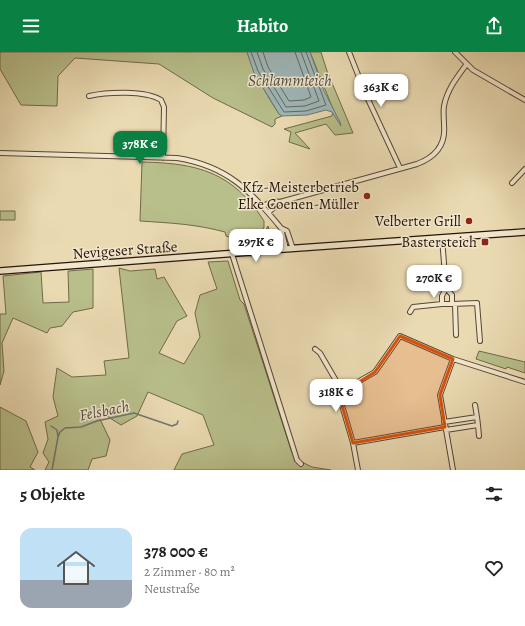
<!DOCTYPE html>
<html lang="de">
<meta charset="utf-8">
<style>
:root{--surface:#fff;--page:#f6f6f6;--text:#222;--muted:#767676;--line:#e0e0e0;--accent:#0b8043}
body{margin:0;font-family:Alegreya,serif;background:var(--page);color:var(--text);height:100vh;display:flex;flex-direction:column;font-size:15px;white-space:nowrap}
*{box-sizing:border-box;margin:0}
p{font-size:13px;color:var(--muted)}
.icon{flex:none;width:22px;height:22px;fill:none;stroke:currentColor;stroke-width:2;stroke-linecap:round;stroke-linejoin:round}
.map{position:relative;height:418px;overflow:hidden}
.panel{display:flex;flex-direction:column;background:var(--surface);flex:1}
.panel>*{flex:none}
.price{position:absolute;translate:-50% -34px;padding:0 9px;border-radius:8px;background:#fff;color:#222;font-size:13px;line-height:26px;filter:drop-shadow(0 1px 2px #0008)}
.price::after{content:'';position:absolute;left:50%;top:24px;width:12px;height:9px;margin-left:-6px;background:inherit;clip-path:polygon(0 0,100% 0,50% 100%)}
.price.current{background:var(--accent);color:#fff}
ul{padding:0;list-style:none}
li{display:flex;align-items:center;gap:12px;height:100px;padding:0 20px}
li+li{border-top:1px solid var(--line)}
li span{display:grid;place-items:center;flex:none;width:112px;height:80px;border-radius:12px;color:#555}
li>.icon{margin-inline-start:auto}
span .icon{width:48px;height:48px;fill:#fffc;stroke-width:1}
li b{font-size:17px}
h2{display:flex;justify-content:space-between;align-items:center;height:48px;padding:0 20px;font-size:17px}
header{display:flex;justify-content:space-between;align-items:center;height:52px;padding:0 20px;background:var(--accent);color:#fff;font-size:18px;font-weight:700}
.map>svg:first-child{display:block}
</style>
<header><svg class="icon" aria-label="menu" viewBox="0 0 24 24"><path d="M4 6h16M4 12h16M4 18h16"/></svg>Habito<svg class="icon" aria-label="share" viewBox="0 0 24 24"><path d="M12 15V3M7 8l5-5 5 5M5 13v7h14v-7"/></svg></header>
<div class="map">
<svg width="525" height="418" viewBox="0 0 525 418">
<rect width="100%" height="100%" fill="#eadab2"/>
<filter id="stains"><feTurbulence type="fractalNoise" baseFrequency=".005" numOctaves="4"/><feColorMatrix values="0 0 0 0 .2 0 0 0 0 .09 0 0 0 0 .02 0 0 0 .5 -.17"/></filter>
<radialGradient id="worn" r=".72"><stop offset=".6" stop-color="#630" stop-opacity="0"/><stop offset="1" stop-color="#630" stop-opacity=".3"/></radialGradient>
<path fill="#b8bf8b" stroke="#706a4a" d="M0,0h247c8,23 19,42 32,62l3,2 -7,3v5l-3,3 -59,-29 -54,-34 -84,-6 -17,18 -1,30 -36,-1 -21,-36z
M310,0h11l6,19 26,62 -18,2 -9,-11 -31,9 15,16 -21,-7 2,-10 -7,-3 48,-13 1,-7z
M142,110c55,1 91,10 122,59v6l-3,5 -3,1 2,2 -6,11 -20,2 -1,-10 -7,-2 -1,-4c-30,-8 -54,-9 -85,-11z
M0,159h15v9h-15z
M268,174l5,17 -1,2h-14z
M228,209l12,39 4,4 48,149 4,-2 4,10 12,6 19,3h-157l8,-16 32,-9 -11,-30 -55,-23 -11,24 -16,9 -19,-12 -4,2 12,25 -4,16 -14,3 -4,11h-43l4,-8 -6,-9 5,-14 -3,-17 13,-6 -5,-19 4,-29 15,9 34,-2 -2,-14 25,-3 -10,-90 11,3 25,-2 2,10 7,-2 23,39 -10,5 -18,32 25,11 16,-27 -5,-24 5,-18 17,-6 -9,-27z
M93,217v39l-20,4 -11,14 -12,2 -3,5 -34,-15 -11,25 2,28 -4,14v-71h6l-3,-38 38,-4 2,31 26,-1 -1,-31z
M479,299l46,11v11l-18,-6 -1,2 -30,-10z
M0,355l26,14 12,31 -8,15 5,3h-35z"/>
<path fill="#9eb7b9" stroke="#6f7672" d="M247,0h63l14,39 16,31 1,4 -9,-14 -6,-2 -19,5 -25,1 -3,-2 -25,-41z"/>
<g fill="none" stroke-linecap="round" stroke-linejoin="round">
<path stroke="#636660" stroke-width="1" d="M251,0l7,19 26,41 22,-1 20,-6 -20,-53
M257,0l6,17 23,38 19,-1 14,-5 -18,-49
M263,0l5,15 21,34 15,-1 7,-3 -16,-45"/>
<path stroke="#6f7672" stroke-width="1.5" d="M51,374l6,4 1,7 -6,33
M58,385l2,-5 5,-4 16,-1 16,-6 37,-8 38,13 5,-2 1,-3"/>
<defs>
<path id="street" d="M349,0l17,43 34,73
M455,0l18,18 52,30
M89,44c18,-4 56,-6 72,4l3,7 -1,51
M0,101l177,5c50,8 73,32 104,70l6,3 6,18
M512,131l13,-14
M263,154l10,-5 7,1 137,-38c19,-7 29,-19 27,-39 0,-7 -1,-13 0,-19 3,-16 13,-29 22,-41
M269,160l11,-10
M281,176l5,21
M442,186l4,50 -4,8v8h10v-9l-6,-7
M232,202l65,206 4,4
M452,252l25,-1 3,38
M455,252l1,31
M410,260l3,-5 29,-3
M315,297l5,4 22,38
M453,307l-13,36 13,75
M342,339l33,-19 25,-36 53,23 72,23
M342,339l-3,4 14,48 5,27
M475,353l2,12
M444,370l33,-5 1,8 -32,5
M478,373l1,11
M353,391l92,-16"/>
<path id="secondary" d="M251,200l6,2 3,-3 10,-1 255,-18
M0,219l251,-19 3,-3 6,2"/>
</defs>
<use href="#street" stroke="#584632" stroke-width="6"/>
<use href="#secondary" stroke="#281408" stroke-width="8"/>
<use href="#street" stroke="#f1e7cd" stroke-width="4"/>
<use href="#secondary" stroke="#f1e7cd" stroke-width="5.5"/>
</g>
<path fill="#d5520c" fill-opacity="0.2" stroke="#d5520c" stroke-width="3" stroke-linejoin="round" d="M400,284l53,23 -13,36 5,32 -92,16 -14,-48 36,-23z"/>
<g fill="#8f2418" stroke="#f1e7cd" stroke-width="1.5">
<circle cx="367" cy="144" r="4"/>
<circle cx="469" cy="169" r="4"/>
<rect x="481" y="186" width="8" height="8" rx="2"/>
</g>
<g text-anchor="middle" stroke-width="3" stroke-linejoin="round" paint-order="stroke">
<g font-size="15" fill="#281408" stroke="#f1e7cd" text-anchor="end">
<text x="359" y="140">Kfz-Meisterbetrieb<tspan x="359" dy="17">Elke Coenen-Müller</tspan></text>
<text x="461" y="174">Velberter Grill</text>
<text x="477" y="195">Bastersteich</text>
</g>
<g font-size="15" fill="#281408" stroke="#f1e7cd">
<text transform="translate(125 198) rotate(-4)" y="5">Nevigeser Straße</text>
</g>
<g font-size="16" font-style="italic" fill="#514d46" stroke="#f1e7cd">
<text x="290" y="34">Schlammteich</text>
<text transform="translate(104 358) rotate(-11)" y="6">Felsbach</text>
</g>
</g>
<rect width="100%" height="100%" filter="url(#stains)"/>
<rect width="100%" height="100%" fill="url(#worn)"/>
</svg>
<b class="price" style="left:381px;top:56px">363K €</b>
<b class="price current" style="left:140px;top:113px">378K €</b>
<b class="price" style="left:256px;top:211px">297K €</b>
<b class="price" style="left:434px;top:247px">270K €</b>
<b class="price" style="left:336px;top:361px">318K €</b>
</div>
<section class="panel">
<h2>5 Objekte<svg class="icon" aria-label="filters" viewBox="0 0 24 24"><path d="M4 7h16M4 17h16"/><circle cx="9" cy="7" r="2"/><circle cx="15" cy="17" r="2"/></svg></h2>
<ul>
<li><span style="background:linear-gradient(#bfe0f5 65%,#9aa5b1 0)"><svg class="icon" aria-label="home" viewBox="0 0 24 24"><path d="M3 11l9-7 9 7M6 9v11h12V9"/></svg></span><div><b>378 000 €</b><p>2 Zimmer · 80 m²</p><p>Neustraße</p></div><svg class="icon" aria-label="heart" viewBox="0 0 24 24"><path d="M12 20l-8-8c-3-5 5-10 8-4 3-6 11-1 8 4z"/></svg></li>
</ul>
</section>
